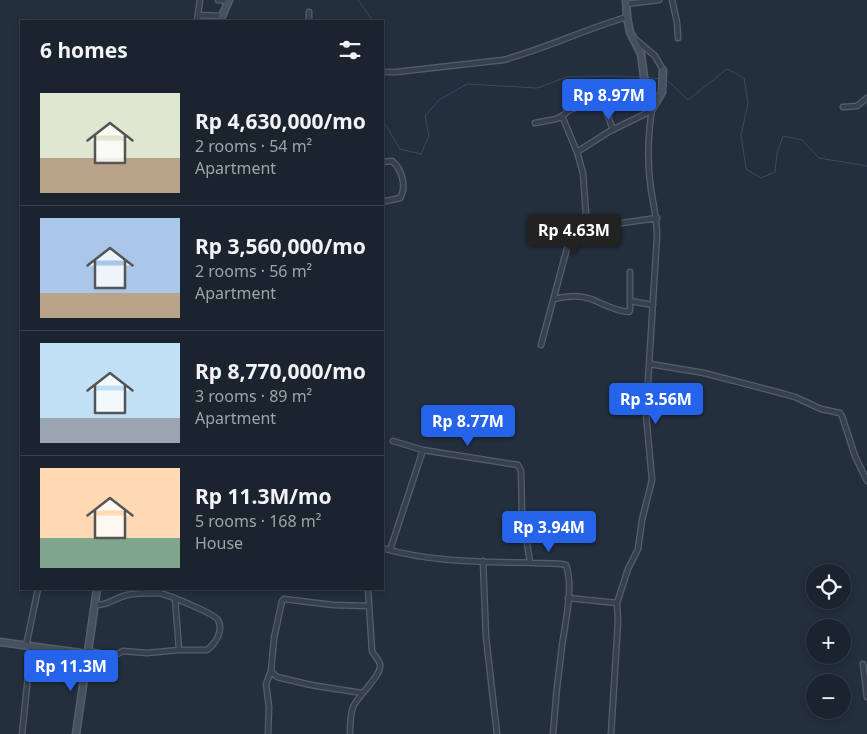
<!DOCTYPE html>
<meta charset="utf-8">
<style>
:root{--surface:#1a232e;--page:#232b36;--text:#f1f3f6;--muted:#9fa4aa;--line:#38404a;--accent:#2563eb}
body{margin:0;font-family:"Noto Sans",sans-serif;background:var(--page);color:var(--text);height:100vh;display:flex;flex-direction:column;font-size:19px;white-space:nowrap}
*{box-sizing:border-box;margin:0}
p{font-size:16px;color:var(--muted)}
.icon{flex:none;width:28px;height:28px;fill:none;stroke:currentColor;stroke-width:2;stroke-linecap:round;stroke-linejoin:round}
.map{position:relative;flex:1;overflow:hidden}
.sheet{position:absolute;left:20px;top:20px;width:364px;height:570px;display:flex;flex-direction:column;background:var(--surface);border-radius:0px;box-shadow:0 2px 8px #0003,0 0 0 1px var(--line)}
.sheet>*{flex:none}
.buttons{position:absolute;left:806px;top:564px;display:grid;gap:10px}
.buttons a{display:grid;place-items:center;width:45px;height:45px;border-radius:50%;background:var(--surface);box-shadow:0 2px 8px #0003,0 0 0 1px var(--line);font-size:25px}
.price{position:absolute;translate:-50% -42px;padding:0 11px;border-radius:5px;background:var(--accent);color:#fff;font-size:16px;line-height:32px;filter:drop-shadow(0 1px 2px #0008)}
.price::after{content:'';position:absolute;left:50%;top:30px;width:15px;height:11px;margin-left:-8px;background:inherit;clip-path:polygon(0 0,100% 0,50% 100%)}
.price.active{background:#222;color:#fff}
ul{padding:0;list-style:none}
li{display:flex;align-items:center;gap:15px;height:125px;padding:0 20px}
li+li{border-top:1px solid var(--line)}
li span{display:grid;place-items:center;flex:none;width:140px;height:100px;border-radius:0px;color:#555}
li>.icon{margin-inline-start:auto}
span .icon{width:60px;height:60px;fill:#fffc;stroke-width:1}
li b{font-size:21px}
h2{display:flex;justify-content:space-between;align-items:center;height:60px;padding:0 20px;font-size:21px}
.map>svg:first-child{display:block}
</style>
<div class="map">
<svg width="867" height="734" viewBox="0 0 867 734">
<rect width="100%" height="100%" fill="#232f3d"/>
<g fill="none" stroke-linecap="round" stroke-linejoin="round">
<path stroke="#364c64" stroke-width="1" d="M358,0l15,21
M647,77l13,2
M664,80l4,1 20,19 39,-31 17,9 4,25 -7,32 5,34 15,9 14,-6 2,-19 6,-17 19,4 17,18 48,8
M382,119l18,30 21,5 8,-18 -4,-20 14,-16 28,-16 70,4 30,-11 39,-1 34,1"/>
<defs>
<path id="street" d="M218,0l10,1
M672,0l5,22 1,16
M626,4l33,-4
M198,15l24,1
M197,21l3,-21
M309,21v-9
M635,39l20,17 8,14
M382,72h14l107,-12c42,-11 82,-31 124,-43
M843,107l14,-1 10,-8
M535,123l21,-4 6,-3
M577,152l33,-21 41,-20
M382,162l10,-1c10,8 15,26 8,37l-18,4
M587,228l-4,-55 -6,-21 -15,-36 8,-6 31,-13 12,33
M554,299c12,-3 25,-4 37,0 13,5 23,12 38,13l1,-2v-38
M630,301l23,4
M541,345l28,-104 18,-13 70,-10
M650,364l54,9 73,19 18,5 26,12 19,4 2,3 13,40 12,25
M393,441l30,9
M382,548c58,17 120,13 179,16l5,1c8,22 -1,58 -4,81 -4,29 -7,58 -9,88
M390,550l33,-100 95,15 3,6 1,42 8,49
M483,561l3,76 11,97
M175,598l4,52
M568,598l49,5
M26,646l12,-57
M89,651l25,5 9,-5 24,2 32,-3h28c8,-6 17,-19 11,-30 -3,-6 -51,-26 -60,-27 -10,0 -22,0 -31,2 -15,4 -17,10 -33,10
M863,664l4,33
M362,693l-51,-8 -34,-8 -6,-6 3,-33 8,-37 2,-2 49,6 36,1
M22,734l9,-87
M268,734l1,-27 -3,-23 5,-13
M350,734c0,-9 0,-18 3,-27 5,-12 29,-31 27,-43 -1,-5 -6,-8 -8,-13l-4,-62
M611,734l7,-112 -1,-19 11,-34 10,-20 4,-29 10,-40 -6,-66 11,-178c0,-16 -3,-30 -6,-46 -4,-26 -3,-55 1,-81"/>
<path id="secondary" d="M626,0l1,17 3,15 11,22 5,38 6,17
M220,21l9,-21
M652,109l10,-17 1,-22
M0,642l88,12
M76,734l21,-145"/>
</defs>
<use href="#street" stroke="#555f6b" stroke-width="7"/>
<use href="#secondary" stroke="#555f6b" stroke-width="9"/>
<use href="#street" stroke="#37414d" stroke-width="4.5"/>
<use href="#secondary" stroke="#455160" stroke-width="6"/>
</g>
</svg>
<div class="buttons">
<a><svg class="icon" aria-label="locate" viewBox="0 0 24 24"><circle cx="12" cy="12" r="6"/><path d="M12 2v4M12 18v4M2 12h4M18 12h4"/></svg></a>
<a>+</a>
<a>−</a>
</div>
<b class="price" style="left:609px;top:121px">Rp 8.97M</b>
<b class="price active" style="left:574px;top:256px">Rp 4.63M</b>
<b class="price" style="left:656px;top:425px">Rp 3.56M</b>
<b class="price" style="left:468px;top:447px">Rp 8.77M</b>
<b class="price" style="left:549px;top:553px">Rp 3.94M</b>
<b class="price" style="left:71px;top:692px">Rp 11.3M</b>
<section class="sheet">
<h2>6 homes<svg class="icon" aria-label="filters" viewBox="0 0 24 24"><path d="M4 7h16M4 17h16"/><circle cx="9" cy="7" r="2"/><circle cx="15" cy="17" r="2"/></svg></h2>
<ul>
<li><span style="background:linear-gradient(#dfe7d0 65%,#b9a48a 0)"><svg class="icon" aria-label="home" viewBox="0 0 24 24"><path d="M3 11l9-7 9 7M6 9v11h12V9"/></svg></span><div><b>Rp 4,630,000/mo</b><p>2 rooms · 54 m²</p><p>Apartment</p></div></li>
<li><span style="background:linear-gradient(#a9c7e8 75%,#b9a48a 0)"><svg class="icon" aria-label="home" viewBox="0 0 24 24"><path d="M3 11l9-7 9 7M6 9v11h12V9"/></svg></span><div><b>Rp 3,560,000/mo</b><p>2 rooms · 56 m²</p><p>Apartment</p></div></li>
<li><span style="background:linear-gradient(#bfe0f5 75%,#9aa5b1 0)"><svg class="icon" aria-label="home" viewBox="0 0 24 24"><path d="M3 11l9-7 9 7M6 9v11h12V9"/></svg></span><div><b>Rp 8,770,000/mo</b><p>3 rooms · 89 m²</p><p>Apartment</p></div></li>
<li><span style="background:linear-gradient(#ffd9b3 70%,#7fa58c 0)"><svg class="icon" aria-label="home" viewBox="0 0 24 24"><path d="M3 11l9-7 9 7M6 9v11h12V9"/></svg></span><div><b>Rp 11.3M/mo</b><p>5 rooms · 168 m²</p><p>House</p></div></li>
</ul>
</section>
</div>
